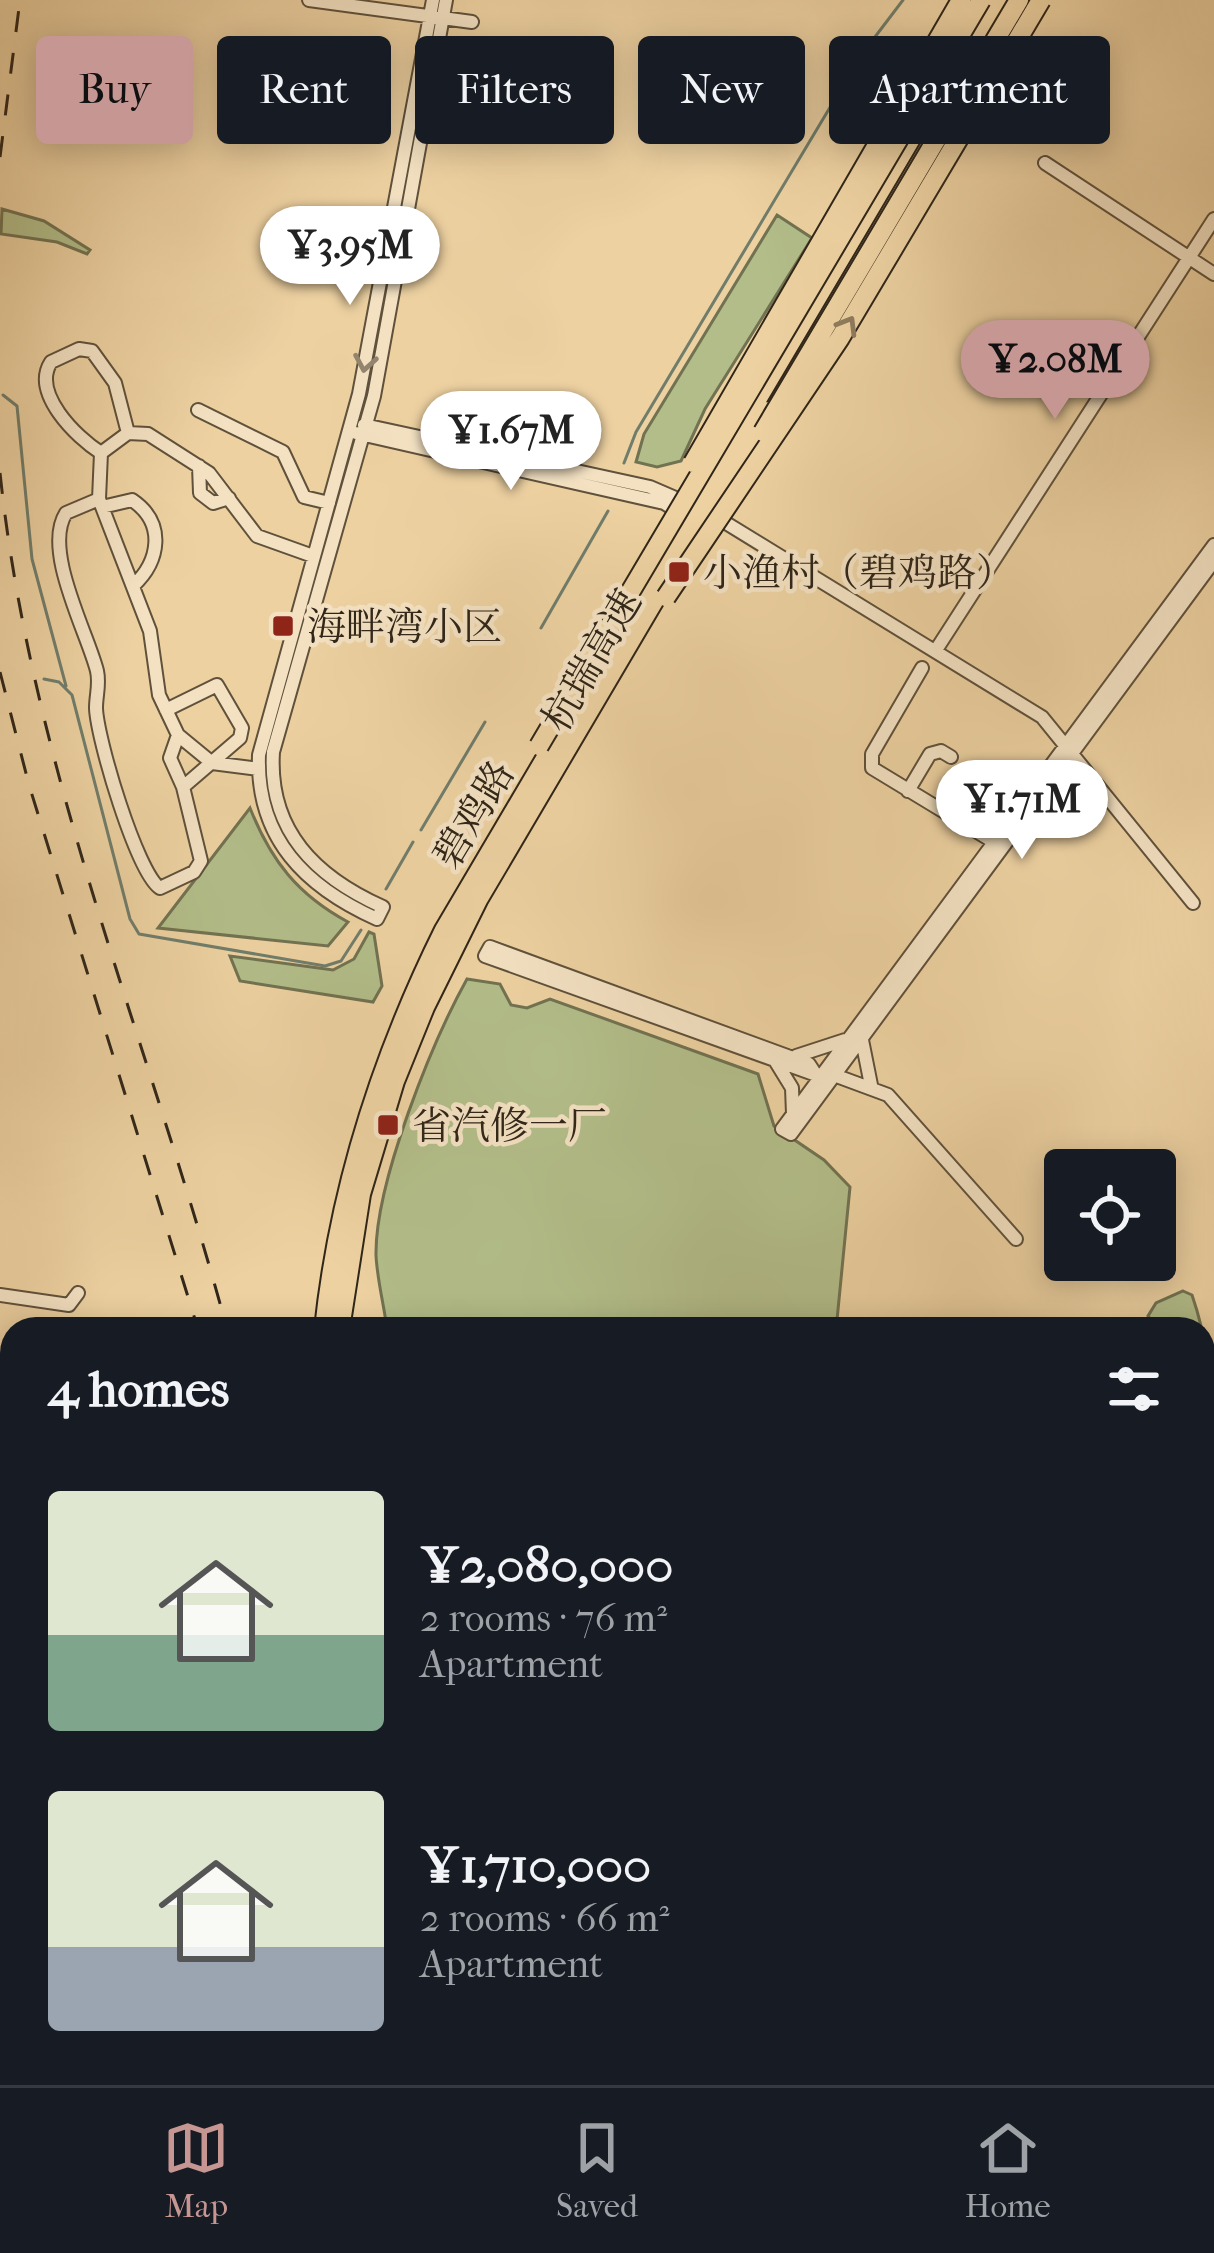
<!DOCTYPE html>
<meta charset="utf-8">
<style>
:root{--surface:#171b24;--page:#242831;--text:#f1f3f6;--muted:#9ea1a6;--line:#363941;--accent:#c59692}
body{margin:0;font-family:"IM FELL French Canon","Noto Serif SC",serif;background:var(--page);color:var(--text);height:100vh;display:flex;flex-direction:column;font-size:45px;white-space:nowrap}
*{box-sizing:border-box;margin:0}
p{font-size:39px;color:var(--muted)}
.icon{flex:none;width:66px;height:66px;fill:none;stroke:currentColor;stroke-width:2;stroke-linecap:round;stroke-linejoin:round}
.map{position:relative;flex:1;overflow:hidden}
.sheet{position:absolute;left:0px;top:1317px;width:1215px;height:768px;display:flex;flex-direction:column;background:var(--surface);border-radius:36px 36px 0 0;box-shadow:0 6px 30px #0003}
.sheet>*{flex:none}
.guide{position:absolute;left:36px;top:36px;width:1143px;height:108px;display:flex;gap:24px}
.controls{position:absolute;left:1044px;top:1149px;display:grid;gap:24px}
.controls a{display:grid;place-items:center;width:132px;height:132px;border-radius:12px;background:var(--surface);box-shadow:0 6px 30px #0003;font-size:60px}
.price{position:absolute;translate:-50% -102px;padding:0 27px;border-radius:42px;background:#fff;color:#222;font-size:39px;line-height:78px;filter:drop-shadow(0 3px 6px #0008)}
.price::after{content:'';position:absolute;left:50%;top:72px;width:36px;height:27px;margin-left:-18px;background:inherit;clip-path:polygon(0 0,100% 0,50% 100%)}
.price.current{background:var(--accent);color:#111}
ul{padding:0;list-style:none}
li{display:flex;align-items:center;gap:36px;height:300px;padding:0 48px}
li span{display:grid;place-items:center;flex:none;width:336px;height:240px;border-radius:12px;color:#555}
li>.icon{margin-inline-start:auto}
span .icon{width:144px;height:144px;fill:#fffc;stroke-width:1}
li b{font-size:51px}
h2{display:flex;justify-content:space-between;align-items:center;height:144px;padding:0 48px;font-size:51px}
.pill{padding:0 42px;border-radius:12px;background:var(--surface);box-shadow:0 6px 30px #0003;font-size:42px;line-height:108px}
.pill.current{background:var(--accent);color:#111}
.dock{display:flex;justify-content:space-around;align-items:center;height:168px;border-top:3px solid var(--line);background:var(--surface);font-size:33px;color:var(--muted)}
.dock a{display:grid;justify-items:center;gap:6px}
.dock .current{color:var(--accent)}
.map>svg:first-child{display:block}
</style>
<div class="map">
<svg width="1214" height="2085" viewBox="0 0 1214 2085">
<rect width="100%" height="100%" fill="#edd1a1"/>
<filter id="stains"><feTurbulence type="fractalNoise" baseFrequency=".00167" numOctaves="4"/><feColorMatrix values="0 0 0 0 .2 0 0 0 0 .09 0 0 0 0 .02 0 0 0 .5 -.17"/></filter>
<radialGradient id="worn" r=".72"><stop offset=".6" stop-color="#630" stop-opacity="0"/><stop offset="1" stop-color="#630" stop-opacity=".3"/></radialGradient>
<path fill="#b2bd89" stroke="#717251" stroke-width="3" d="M2,209l42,12 46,29 -3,4 -30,-12 -56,-8z
M777,215l35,23 -107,171 -24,52 -24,6 -21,-5 8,-28z
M250,808c21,53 48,87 98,114l-20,24 -170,-18z
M369,932l5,2 8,52 -9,16 -133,-21 -10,-25 103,14 21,-11z
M467,979l33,5 11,21 16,3 23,-9 208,75 16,52 50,34 26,27 -13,133 -33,9h-417c-3,-24 -10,-50 -11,-74 -1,-72 56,-213 91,-276z
M1183,1291l9,4c13,38 22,85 11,123v-89h-45l-10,-13 8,-13z"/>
<path fill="#9ab7a2" stroke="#707d6b" stroke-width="3" d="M1203,1707h11v378h-522l7,-12h504z"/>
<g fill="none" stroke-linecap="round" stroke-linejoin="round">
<path stroke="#707d6b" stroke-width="3" d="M859,58l44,-58
M3,395l14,11 15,153 34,127
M624,463l12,-31 199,-333
M541,628l67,-117
M44,679l15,3 13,13 58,224 9,15 186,32 16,-5 20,-31
M421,830l64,-108
M386,889l27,-47"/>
<defs>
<path id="minor" d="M309,0l163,22
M433,0l-74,394 -100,361c-3,84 47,132 118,164l6,-12c-67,-30 -115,-76 -110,-155l101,-356 72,-396
M1045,163l169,111
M198,410l85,42 21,45 25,6
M364,425l286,62 37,16
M356,433l308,70 16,10
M101,453c-25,-16 -70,-60 -50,-91l28,-13 13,2 23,32 13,50
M199,466l1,27 13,10 16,-5
M99,499l-33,14c-24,37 22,121 31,158 3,13 -1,24 -1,37 1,31 41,165 64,180l34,-16 7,-11 -18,-74 57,-49 2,-10 -25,-43 -51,25
M102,507l30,-7c34,23 28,61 1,86
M713,515l329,202 151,186
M936,650l278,-431
M922,668l-50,86v14l122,74
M178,735l-8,23 13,29
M259,769l-47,-6 -34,-28 -19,-40 -9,-64 -51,-132 2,-46 27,-20 20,1 61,39 48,63 56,20
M908,791l22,-37 11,-3 10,6
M485,956l5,-9 319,117 11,17
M485,956l337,121
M862,1040l9,45
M796,1056l49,-16
M776,1062l16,26 1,26
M834,1075l54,20 128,144
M791,1134l-9,-5 432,-584
M791,1134l423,-573
M0,1295l69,10 9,-12"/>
<path id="highway" d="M981,46l27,-46
M324,1329c15,-142 57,-272 120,-399l549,-930
M340,1329l21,-135 34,-113 30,-74 53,-107 288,-489
M323,2073v12
M347,2073v12"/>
</defs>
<use href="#minor" stroke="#5f513b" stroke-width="16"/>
<use href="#highway" stroke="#302619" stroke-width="22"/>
<use href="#minor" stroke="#f3e1c2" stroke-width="12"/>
<use href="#highway" stroke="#edd1a1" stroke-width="18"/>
<path stroke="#302619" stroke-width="3" stroke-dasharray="21 21" stroke-linecap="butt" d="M0,157l20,-157
M0,473c31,296 150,571 227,856
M0,672l29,113 169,544
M132,2085l3,-12"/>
<defs>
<path id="highway-bridge" d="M763,432l256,-432
M693,463l268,-463
M666,597l174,-259 201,-338
M539,746l442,-746"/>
</defs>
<use href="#highway-bridge" stroke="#302619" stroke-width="22" stroke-linecap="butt"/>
<use href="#highway-bridge" stroke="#edd1a1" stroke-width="18"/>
</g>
<defs><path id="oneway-chevron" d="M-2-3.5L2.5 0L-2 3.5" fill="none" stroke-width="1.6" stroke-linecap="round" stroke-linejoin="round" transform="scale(3)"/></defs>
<use stroke="#8e7c5d" href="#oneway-chevron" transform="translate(848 325) rotate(-59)"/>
<use stroke="#92846e" href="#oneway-chevron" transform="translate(365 363) rotate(100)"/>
<g fill="#8f2418" stroke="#f3e1c2" stroke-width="4.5">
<rect x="667" y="560" width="24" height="24" rx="6"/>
<rect x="271" y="614" width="24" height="24" rx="6"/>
<rect x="376" y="1113" width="24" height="24" rx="6"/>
</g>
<g text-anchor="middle" stroke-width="9" stroke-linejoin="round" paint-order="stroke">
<g font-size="39" fill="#302619" stroke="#f3e1c2" text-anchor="start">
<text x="703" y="586">小渔村（碧鸡路）</text>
<text x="307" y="640">海畔湾小区</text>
<text x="412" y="1139">省汽修一厂</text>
</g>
<g font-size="39" fill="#302619" stroke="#f3e1c2">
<text transform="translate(591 660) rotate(-60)" y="14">杭瑞高速</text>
<text transform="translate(473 814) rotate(-59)" y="14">碧鸡路</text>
</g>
</g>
<rect width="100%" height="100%" filter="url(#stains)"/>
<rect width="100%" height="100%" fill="url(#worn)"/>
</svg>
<div class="controls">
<a><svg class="icon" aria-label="locate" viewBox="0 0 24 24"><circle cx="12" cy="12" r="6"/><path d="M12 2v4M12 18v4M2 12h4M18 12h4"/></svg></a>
</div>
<b class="price" style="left:350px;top:308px">¥3.95M</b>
<b class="price current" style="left:1055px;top:422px">¥2.08M</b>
<b class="price" style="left:511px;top:493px">¥1.67M</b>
<b class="price" style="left:1022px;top:862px">¥1.71M</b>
<div class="guide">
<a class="pill current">Buy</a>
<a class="pill">Rent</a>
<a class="pill">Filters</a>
<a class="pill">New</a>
<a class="pill">Apartment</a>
</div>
<section class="sheet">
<h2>4 homes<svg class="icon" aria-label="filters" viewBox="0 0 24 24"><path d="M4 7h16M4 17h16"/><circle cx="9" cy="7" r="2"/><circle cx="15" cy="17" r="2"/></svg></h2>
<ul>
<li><span style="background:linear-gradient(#dfe7d0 60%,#7fa58c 0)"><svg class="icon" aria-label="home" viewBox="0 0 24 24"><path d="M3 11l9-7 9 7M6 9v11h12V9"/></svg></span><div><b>¥2,080,000</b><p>2 rooms · 76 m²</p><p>Apartment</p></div></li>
<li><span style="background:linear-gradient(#dfe7d0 65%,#9aa5b1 0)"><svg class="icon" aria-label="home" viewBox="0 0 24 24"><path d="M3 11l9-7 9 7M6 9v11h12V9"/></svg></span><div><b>¥1,710,000</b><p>2 rooms · 66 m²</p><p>Apartment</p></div></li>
</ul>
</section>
</div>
<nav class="dock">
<a class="current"><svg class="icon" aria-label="map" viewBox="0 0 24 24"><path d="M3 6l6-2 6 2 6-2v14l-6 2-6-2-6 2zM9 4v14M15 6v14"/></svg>Map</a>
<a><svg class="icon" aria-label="saved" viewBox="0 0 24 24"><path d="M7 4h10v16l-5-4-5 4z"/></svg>Saved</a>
<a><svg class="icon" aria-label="home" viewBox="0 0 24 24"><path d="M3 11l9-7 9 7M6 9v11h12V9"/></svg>Home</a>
</nav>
